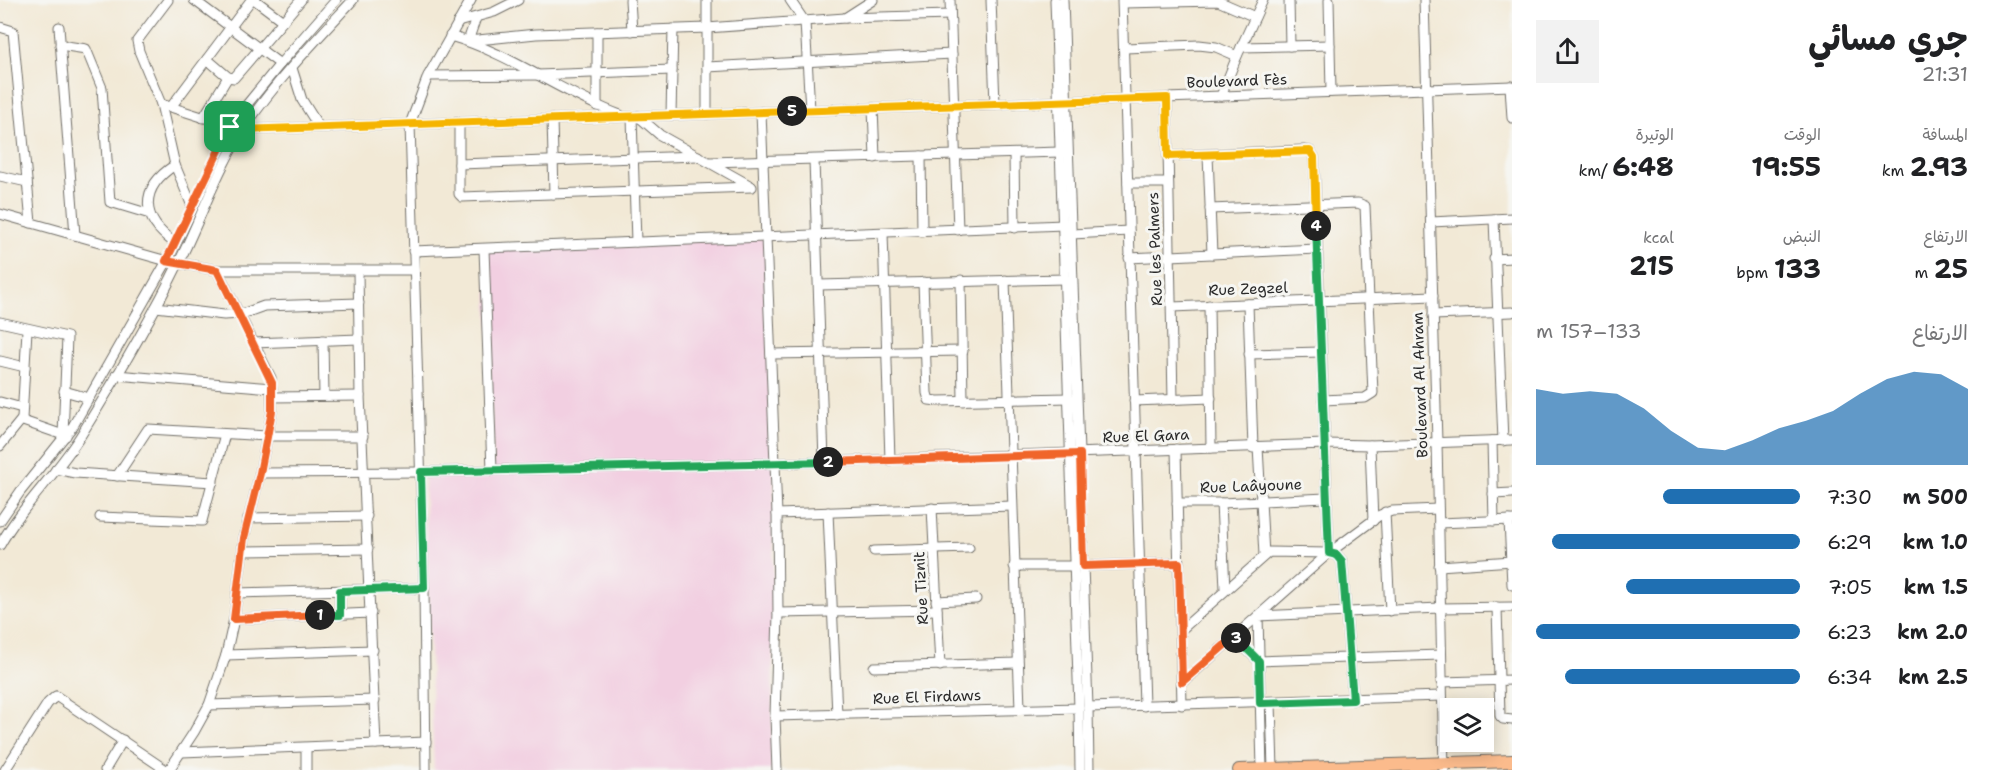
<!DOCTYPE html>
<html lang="ar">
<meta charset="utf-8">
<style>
:root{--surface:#fff;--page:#f2f2f2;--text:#202124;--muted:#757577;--accent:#1f6fb2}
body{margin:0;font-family:"Shantell Sans","Playpen Sans Arabic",sans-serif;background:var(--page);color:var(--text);direction:rtl;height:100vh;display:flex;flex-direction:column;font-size:22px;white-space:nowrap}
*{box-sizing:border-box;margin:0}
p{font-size:20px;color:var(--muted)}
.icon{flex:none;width:33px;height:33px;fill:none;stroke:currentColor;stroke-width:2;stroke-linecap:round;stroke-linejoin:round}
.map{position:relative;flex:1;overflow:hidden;direction:ltr}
.drawer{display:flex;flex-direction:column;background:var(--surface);width:480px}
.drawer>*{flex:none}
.fabs{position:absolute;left:1440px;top:698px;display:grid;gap:12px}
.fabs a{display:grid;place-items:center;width:54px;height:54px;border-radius:0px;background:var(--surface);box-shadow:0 3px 15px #0003;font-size:30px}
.pin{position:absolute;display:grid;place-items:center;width:51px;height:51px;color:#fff;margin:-26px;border-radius:12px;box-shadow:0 3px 9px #0006}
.km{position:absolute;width:30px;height:30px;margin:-15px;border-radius:50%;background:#222;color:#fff;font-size:16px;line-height:30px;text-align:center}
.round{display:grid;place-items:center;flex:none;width:63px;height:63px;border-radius:0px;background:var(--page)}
.overview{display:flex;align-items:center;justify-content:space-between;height:102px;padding:0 24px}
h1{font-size:33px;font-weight:700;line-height:45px}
.figures{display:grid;grid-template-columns:repeat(3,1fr);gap:9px;height:102px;padding:6px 24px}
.figures div{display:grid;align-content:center}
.figures b{font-size:26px;font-weight:700}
.figures small{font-size:16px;font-weight:400}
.figures p{font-size:16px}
.chart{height:168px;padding:12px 24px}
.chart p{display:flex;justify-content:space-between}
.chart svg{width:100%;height:108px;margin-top:6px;fill:var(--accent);opacity:.7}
ul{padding:0 24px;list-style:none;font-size:20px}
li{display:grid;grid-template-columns:96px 72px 1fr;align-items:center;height:45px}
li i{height:15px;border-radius:8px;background:var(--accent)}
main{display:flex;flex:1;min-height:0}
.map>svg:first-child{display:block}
</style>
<main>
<section class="drawer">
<div class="overview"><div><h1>جري مسائي</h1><p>21:31</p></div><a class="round"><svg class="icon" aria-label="share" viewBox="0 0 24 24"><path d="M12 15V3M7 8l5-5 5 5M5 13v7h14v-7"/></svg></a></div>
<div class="figures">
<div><p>المسافة</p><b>2.93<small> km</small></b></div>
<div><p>الوقت</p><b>19:55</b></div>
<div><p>الوتيرة</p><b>6:48<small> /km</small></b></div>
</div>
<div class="figures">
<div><p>الارتفاع</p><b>25<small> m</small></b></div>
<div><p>النبض</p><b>133<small> bpm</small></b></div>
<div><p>kcal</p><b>215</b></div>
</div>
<div class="chart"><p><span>الارتفاع</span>133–157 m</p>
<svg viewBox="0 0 160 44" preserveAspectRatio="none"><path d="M0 44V13L10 15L20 14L30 15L40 21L50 30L60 37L70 38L80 34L90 29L100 26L110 22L120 15L130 9L140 6L150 7L160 13V44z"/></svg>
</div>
<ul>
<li><b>500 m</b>7:30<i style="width:52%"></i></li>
<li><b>1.0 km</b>6:29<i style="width:94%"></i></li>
<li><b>1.5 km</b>7:05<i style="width:66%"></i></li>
<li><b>2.0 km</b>6:23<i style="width:100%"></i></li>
<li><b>2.5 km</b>6:34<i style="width:89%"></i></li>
</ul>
</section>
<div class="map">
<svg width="1512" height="770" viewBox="0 0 1512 770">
<rect width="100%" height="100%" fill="#f6f6f2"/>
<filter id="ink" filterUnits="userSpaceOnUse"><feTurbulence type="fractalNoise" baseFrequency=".0167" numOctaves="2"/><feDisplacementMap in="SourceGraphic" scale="12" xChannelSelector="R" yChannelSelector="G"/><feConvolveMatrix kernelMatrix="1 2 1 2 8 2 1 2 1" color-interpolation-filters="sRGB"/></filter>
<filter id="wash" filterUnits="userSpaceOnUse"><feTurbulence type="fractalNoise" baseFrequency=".008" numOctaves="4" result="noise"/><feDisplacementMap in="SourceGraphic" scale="24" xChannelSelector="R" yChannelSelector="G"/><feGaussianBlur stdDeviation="1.35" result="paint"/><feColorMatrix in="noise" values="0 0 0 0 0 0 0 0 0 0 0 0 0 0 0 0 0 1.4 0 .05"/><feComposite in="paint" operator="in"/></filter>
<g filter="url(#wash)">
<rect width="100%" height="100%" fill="#f2e9d6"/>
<path fill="#f2cfe1" d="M766,238L774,464L772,770H434L424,476L494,474L486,247Z"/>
</g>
<g filter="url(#ink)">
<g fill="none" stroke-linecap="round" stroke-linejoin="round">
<defs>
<g id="minor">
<path d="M168,0L137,41L139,51L161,104L243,130L1512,86"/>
<path d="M194,0L280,64"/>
<path d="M255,0L283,21"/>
<path d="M630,0L632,31"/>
<path d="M707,0V114"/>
<path d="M790,0L805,22L810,110"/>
<path d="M950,0L958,230"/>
<path d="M991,0L995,104"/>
<path d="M1055,0L1079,708L1080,770"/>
<path d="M1063,0L1088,707L1089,770"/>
<path d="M1122,0L1144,706"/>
<path d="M1289,0L1290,46"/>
<path d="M1329,0L1331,92"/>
<path d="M1424,0L1437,442L1444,770"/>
<path d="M1123,3L1218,1L1255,17"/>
<path d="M476,18L468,41L536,34L707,28L845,18L950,15"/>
<path d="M845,18L873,0"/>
<path d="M458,22L494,12L518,0"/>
<path d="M0,27L13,31L31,223"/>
<path d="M59,27L75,235"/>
<path d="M450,36C510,53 561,93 620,115"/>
<path d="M60,45L86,49L102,88L110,202L150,214"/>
<path d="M1241,47L1330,45"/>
<path d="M1125,48L1199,45L1216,47L1237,56"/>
<path d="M207,59L228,77L234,78L301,0"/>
<path d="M707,67L952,54"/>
<path d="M292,68L302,100L319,127"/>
<path d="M428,76L538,75L672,70"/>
<path d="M1510,86L1512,118"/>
<path d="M1221,96L1237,56L1263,0"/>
<path d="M1167,98L1173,400"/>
<path d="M161,104L175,165L192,206"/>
<path d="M597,106V32"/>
<path d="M171,107L251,0"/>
<path d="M873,108L875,158"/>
<path d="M761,112L777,514L778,613L775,716L777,770"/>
<path d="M671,115L673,29"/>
<path d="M638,116L660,135L751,186"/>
<path d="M632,117L636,242"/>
<path d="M203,118L228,77"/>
<path d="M552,119L554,194"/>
<path d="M459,123V194L462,197L752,187"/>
<path d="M1014,154L1015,228"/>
<path d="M1208,155L1212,254"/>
<path d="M921,156L922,232"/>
<path d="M1168,156L1304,150L1310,151L1314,157L1329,553L1337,555L1342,561L1353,700"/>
<path d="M814,160L824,462"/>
<path d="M710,162L1060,152"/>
<path d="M459,164L698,156"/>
<path d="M0,176L27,182"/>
<path d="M1128,183H1168"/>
<path d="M1210,209L1358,203L1365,206L1373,393L1365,398L1323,400"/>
<path d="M0,214L167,261L217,270H413"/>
<path d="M1494,219L1503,441"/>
<path d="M1431,222L1512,218"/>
<path d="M883,233L890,460"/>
<path d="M1072,234L1129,231"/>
<path d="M175,243C140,219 139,188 175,165"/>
<path d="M484,249L492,470"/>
<path d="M413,251L1063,225"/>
<path d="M1129,258L1317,249"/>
<path d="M1494,259L1512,258"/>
<path d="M358,271L360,396L376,744"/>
<path d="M961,280L963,401"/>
<path d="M1005,280L1020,709"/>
<path d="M923,282L927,393L929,400L938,401L1069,398"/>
<path d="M819,285L1065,279"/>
<path d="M1248,304L1253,448"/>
<path d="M1209,305L1211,448"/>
<path d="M156,307L224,315L242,314L264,306L359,303"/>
<path d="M1172,307L1433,296"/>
<path d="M1433,315L1512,312"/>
<path d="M0,322L67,337L63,435"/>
<path d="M27,330L22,419L23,421L66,436"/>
<path d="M323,340L324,396"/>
<path d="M253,343L359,339"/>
<path d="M771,354L963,351"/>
<path d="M1249,354L1321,352"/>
<path d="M0,361L25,367"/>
<path d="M116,375L272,388"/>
<path d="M64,391L89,398"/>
<path d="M272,397L360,396"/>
<path d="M1134,401L1211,398"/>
<path d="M0,402L22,408"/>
<path d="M1492,441L1494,521"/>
<path d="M1370,445L1373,521"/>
<path d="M0,446L22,419"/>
<path d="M1258,447L1264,555"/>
<path d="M1176,449L1182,705"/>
<path d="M56,469L75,473L213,482"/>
<path d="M260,473L421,472L824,462L1325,444L1370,445L1512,440"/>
<path d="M117,476L148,429L267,436H363"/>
<path d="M1493,494L1512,493"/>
<path d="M1177,503H1221L1326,498"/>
<path d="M1221,503L1225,589"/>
<path d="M932,508L940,666"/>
<path d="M828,512L837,715"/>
<path d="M1385,512L1390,611"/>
<path d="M777,514L1012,506"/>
<path d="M100,517L202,521L225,434"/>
<path d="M248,518L367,516"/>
<path d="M1509,520L1512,585"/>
<path d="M0,521L20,492L73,426L167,261L235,119L280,64L336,0"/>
<path d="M1439,523L1512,520"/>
<path d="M0,545C23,504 59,472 83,432C117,377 151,320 179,262C201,218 219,165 247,124C277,80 317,39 353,0"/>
<path d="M243,551L368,549"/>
<path d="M874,551L969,548"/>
<path d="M1014,566H1075"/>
<path d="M1083,566L1179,563"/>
<path d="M1439,566L1512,561"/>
<path d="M340,591V615"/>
<path d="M237,593L424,588"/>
<path d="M936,601L976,599"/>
<path d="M1497,607L1500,716L1503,719L1512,720"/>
<path d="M778,613L937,610"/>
<path d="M234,619L371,613"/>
<path d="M1181,630L1269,552L1329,553"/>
<path d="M1234,637L1259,661L1441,655"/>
<path d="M226,655L373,650"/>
<path d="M874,667L1018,663"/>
<path d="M1441,682L1512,680"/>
<path d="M1182,683L1329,553L1380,515L1392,511L1438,509"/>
<path d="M1271,703L1273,770"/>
<path d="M209,705L375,700"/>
<path d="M1088,707L1442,696"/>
<path d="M775,716L1079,708"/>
<path d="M306,748V770"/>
<path d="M182,752L426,742"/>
<path d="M1262,769L1258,616L1440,608L1512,607"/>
<path d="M5,770L48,703L56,696L166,770"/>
<path d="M105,770L123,740"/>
<path d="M169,770L194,732L209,705L226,655L234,619L244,538L260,473L272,411L271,378L217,270"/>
<path d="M426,770L424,588L410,124L428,76L471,0"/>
</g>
<path id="major" d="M1239,770L1512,761"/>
</defs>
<use href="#minor" stroke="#716e67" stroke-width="11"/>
<use href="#major" stroke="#716e67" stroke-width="14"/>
<use href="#minor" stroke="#fff" stroke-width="9"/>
<use href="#major" stroke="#fbbb8c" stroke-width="12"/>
</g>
</g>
<g fill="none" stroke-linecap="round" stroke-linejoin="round" filter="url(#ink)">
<defs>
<path id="split-1" d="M230,127L166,261L217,270L272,383V411L260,473L244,538L234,619L320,615"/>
<path id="split-2" d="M320,615H340V591L424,588L421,472L828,462"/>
<path id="split-3" d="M828,462L1080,454L1083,566L1179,563L1182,682L1234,637L1236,638"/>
<path id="split-4" d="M1236,638L1259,661L1260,703L1353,700L1342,561L1337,555L1329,553L1316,226"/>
<path id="split-5" d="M792,111L1167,98L1168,156L1310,151L1314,157L1316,226"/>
<path id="split-6" d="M230,127L243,130L792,111"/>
</defs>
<use href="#split-1" stroke="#fff" stroke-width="12"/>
<use href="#split-2" stroke="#fff" stroke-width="12"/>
<use href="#split-3" stroke="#fff" stroke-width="12"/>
<use href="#split-4" stroke="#fff" stroke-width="12"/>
<use href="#split-5" stroke="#fff" stroke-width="12"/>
<use href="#split-6" stroke="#fff" stroke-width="12"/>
<use href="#split-1" stroke="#f0652b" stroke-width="8"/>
<use href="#split-2" stroke="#22a559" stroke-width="8"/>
<use href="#split-3" stroke="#f0652b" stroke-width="8"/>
<use href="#split-4" stroke="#22a559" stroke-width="8"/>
<use href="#split-5" stroke="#f5b400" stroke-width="8"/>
<use href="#split-6" stroke="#f5b400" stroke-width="8"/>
</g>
<g text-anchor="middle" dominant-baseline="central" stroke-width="6" stroke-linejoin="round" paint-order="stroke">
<g font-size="15" fill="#2b2b2b" stroke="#f6f6f2">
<text transform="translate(1237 81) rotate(-2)">Boulevard Fès</text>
<text transform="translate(1155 249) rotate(-92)">Rue les Palmers</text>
<text transform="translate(1248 289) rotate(-2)">Rue Zegzel</text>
<text transform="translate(1420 385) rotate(-92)">Boulevard Al Ahram</text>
<text transform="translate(1146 436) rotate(-2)">Rue El Gara</text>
<text transform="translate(1251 486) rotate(-2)">Rue Laâyoune</text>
<text transform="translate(921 588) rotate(-93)">Rue Tiznit</text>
<text transform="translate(927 697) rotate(-2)">Rue El Firdaws</text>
</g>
</g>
</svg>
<div class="fabs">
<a><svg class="icon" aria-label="layers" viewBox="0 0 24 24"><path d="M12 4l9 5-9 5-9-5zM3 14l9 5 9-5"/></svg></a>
</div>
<div class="pin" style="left:230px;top:127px;background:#1e9e55"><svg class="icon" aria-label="arrive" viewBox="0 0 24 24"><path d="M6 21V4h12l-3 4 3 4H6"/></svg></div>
<b class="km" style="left:320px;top:615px">1</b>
<b class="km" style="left:828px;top:462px">2</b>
<b class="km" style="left:1236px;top:638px">3</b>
<b class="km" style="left:1316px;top:226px">4</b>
<b class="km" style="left:792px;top:111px">5</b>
</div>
</main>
